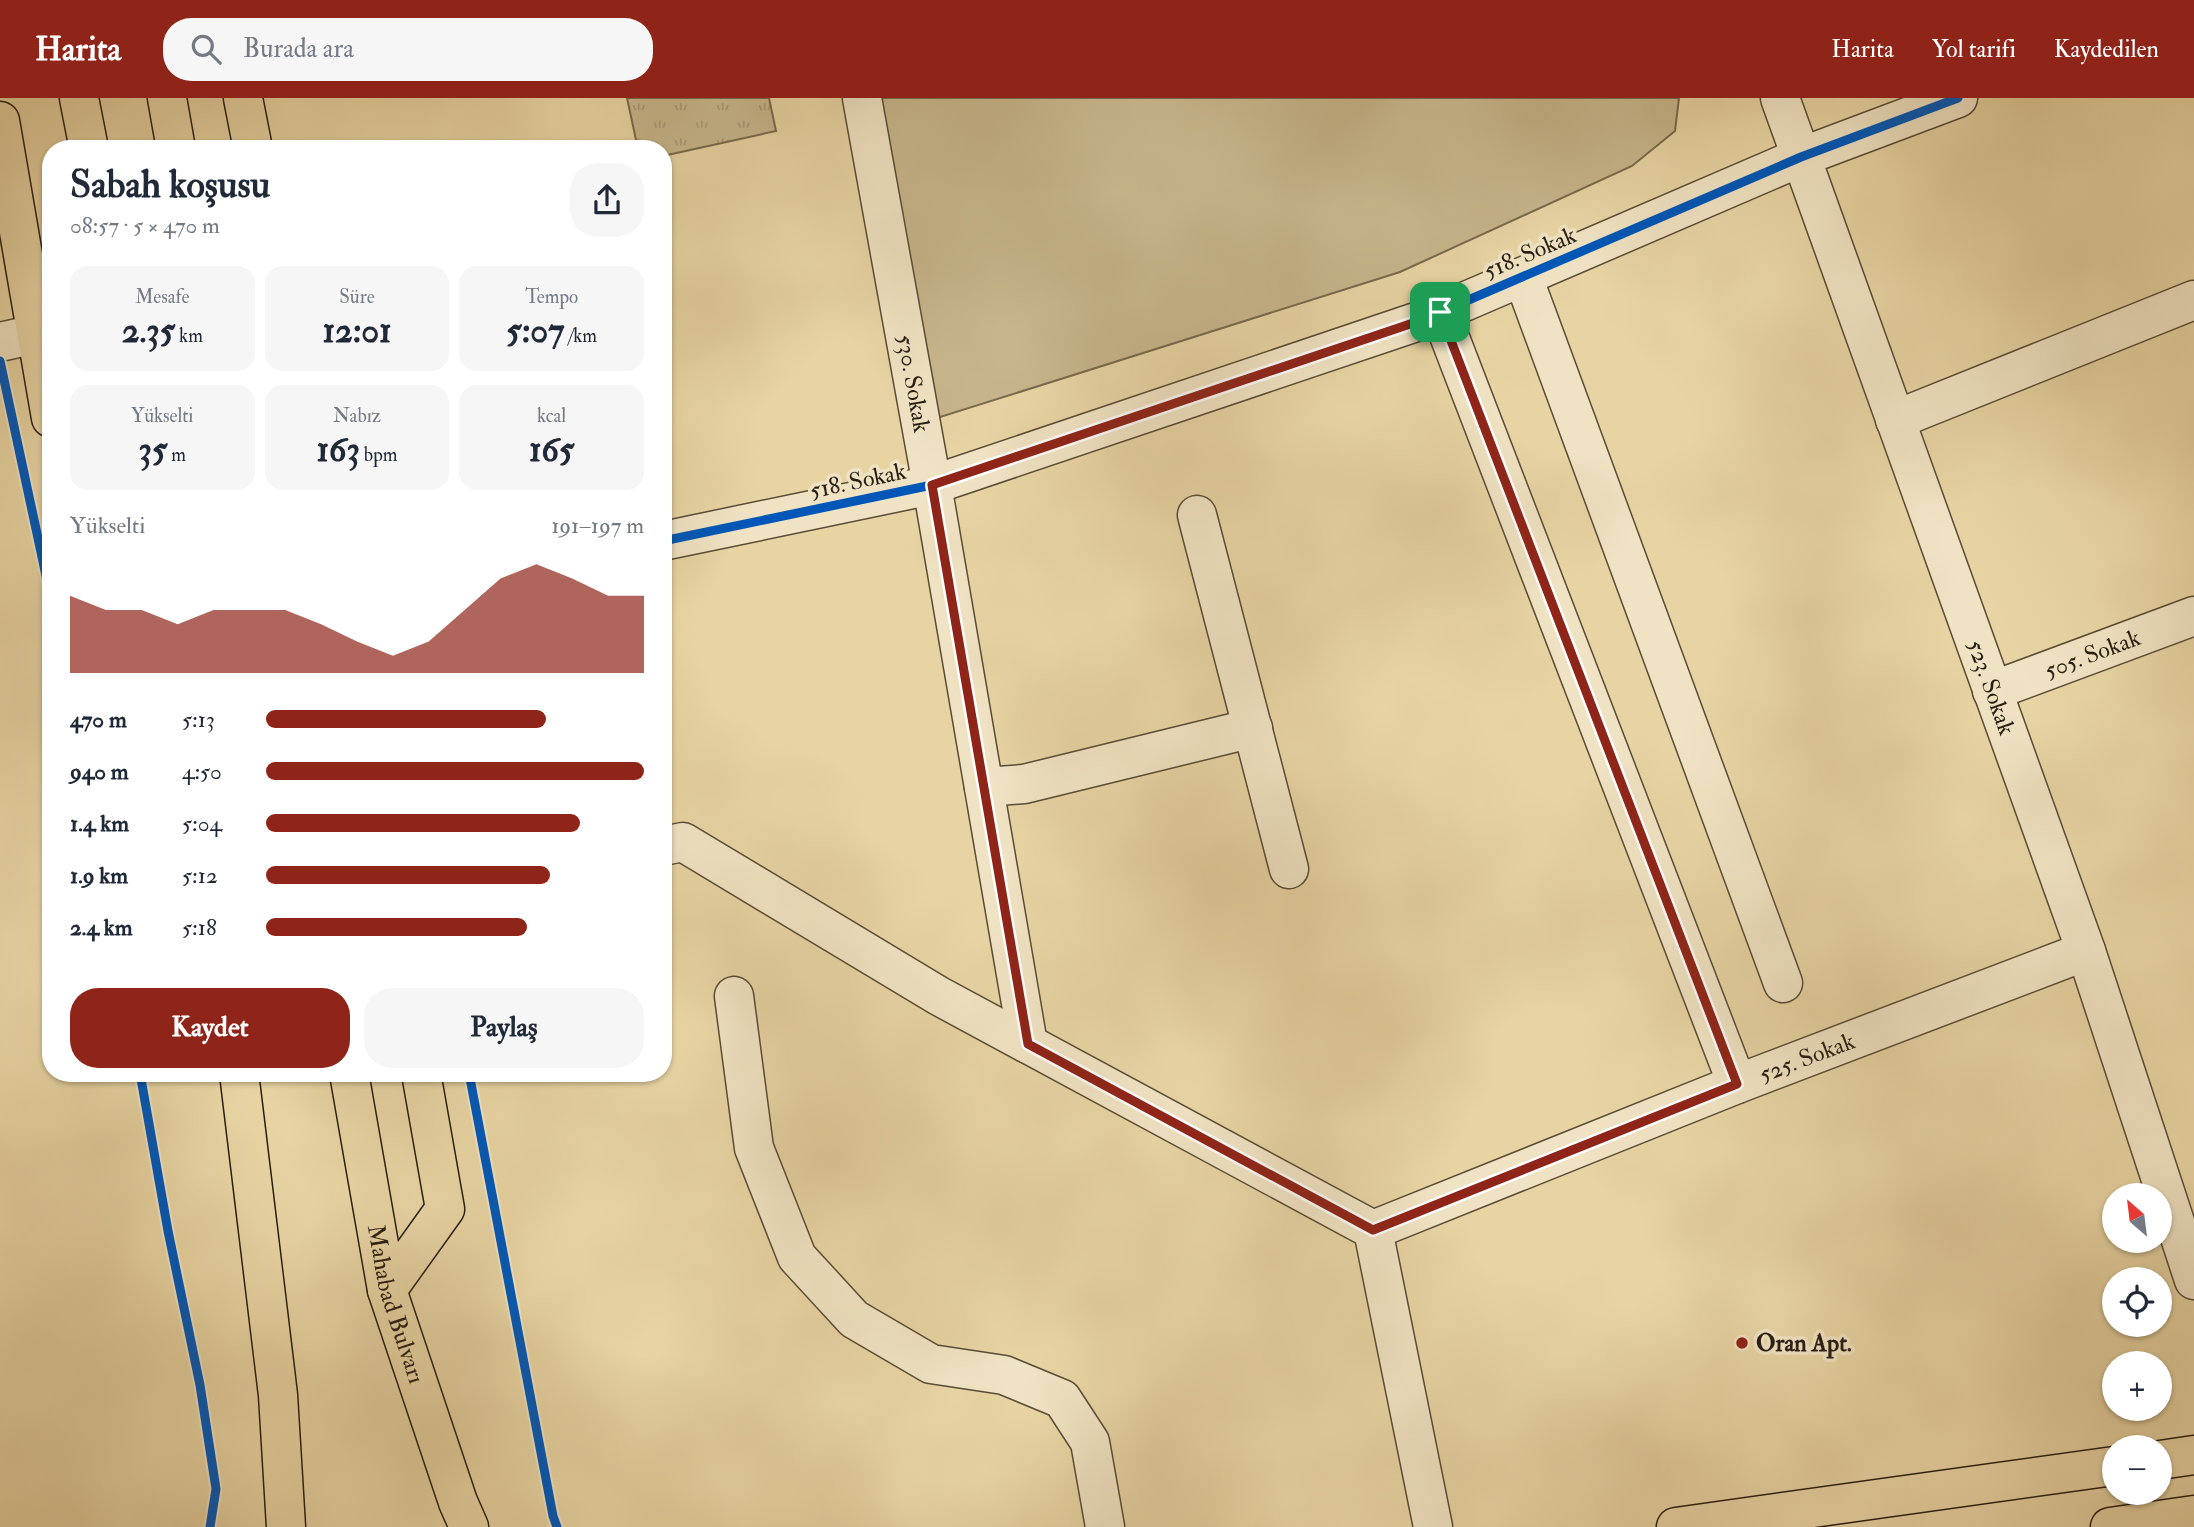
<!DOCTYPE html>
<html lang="tr">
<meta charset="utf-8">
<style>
:root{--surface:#fff;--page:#f6f6f7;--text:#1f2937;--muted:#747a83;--accent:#8f2418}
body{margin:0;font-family:"IM FELL Double Pica",serif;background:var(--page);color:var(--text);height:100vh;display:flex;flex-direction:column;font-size:26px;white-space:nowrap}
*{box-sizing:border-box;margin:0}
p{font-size:23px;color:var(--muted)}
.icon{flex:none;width:38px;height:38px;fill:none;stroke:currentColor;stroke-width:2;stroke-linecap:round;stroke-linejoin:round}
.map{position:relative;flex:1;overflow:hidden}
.drawer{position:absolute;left:42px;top:42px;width:630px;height:942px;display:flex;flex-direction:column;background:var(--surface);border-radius:28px;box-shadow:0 2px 5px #0004}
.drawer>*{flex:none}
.needle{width:46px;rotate:332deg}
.buttons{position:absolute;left:2102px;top:1085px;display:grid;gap:14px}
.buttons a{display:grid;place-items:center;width:70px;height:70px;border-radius:50%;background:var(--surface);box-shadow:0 2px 5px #0004;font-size:35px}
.pin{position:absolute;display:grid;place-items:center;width:60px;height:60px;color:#fff;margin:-30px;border-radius:14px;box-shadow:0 4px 10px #0006}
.round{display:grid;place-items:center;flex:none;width:74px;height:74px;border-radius:28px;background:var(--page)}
.overview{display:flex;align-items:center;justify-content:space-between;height:119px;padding:0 28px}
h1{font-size:38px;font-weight:700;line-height:52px}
.figures{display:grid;grid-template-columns:repeat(3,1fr);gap:10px;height:119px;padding:7px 28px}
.figures div{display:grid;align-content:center;border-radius:18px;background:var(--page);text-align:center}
.figures b{font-size:35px;font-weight:700}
.figures small{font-size:19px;font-weight:400}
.figures p{font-size:19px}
.chart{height:196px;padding:14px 28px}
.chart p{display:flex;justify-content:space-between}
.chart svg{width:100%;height:126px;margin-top:7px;fill:var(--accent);opacity:.7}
.button{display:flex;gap:14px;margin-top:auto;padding:14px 28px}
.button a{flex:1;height:80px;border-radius:28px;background:var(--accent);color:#fff;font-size:28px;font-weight:700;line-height:80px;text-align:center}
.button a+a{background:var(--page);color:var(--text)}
ul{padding:0 28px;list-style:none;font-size:23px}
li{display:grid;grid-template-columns:112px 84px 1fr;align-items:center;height:52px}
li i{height:18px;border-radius:9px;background:var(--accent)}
header{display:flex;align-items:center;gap:42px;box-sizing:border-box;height:98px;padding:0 35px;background:var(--accent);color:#fff}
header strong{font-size:33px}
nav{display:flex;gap:38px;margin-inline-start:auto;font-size:24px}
.search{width:490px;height:63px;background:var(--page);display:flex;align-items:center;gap:18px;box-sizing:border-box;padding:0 24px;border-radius:28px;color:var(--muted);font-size:26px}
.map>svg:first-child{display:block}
</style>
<header>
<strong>Harita</strong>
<div class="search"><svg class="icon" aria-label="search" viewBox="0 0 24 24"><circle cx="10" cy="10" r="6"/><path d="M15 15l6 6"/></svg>Burada ara</div>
<nav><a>Harita</a><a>Yol tarifi</a><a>Kaydedilen</a></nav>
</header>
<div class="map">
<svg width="2194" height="1429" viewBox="0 0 2194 1429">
<defs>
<pattern id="grass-tufts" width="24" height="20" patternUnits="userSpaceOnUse" patternTransform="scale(1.75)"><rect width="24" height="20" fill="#c7b58b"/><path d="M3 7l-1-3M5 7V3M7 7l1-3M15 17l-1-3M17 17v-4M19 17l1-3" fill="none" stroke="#ab9b77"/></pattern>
</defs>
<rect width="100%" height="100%" fill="#e8d4a3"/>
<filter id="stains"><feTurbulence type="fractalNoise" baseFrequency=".00286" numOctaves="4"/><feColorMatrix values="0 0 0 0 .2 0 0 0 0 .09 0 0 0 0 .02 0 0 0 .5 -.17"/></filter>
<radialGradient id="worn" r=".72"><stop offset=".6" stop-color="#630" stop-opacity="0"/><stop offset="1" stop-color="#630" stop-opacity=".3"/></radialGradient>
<path fill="url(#grass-tufts)" stroke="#786a4f" stroke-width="2" d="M627,0H769L776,33L663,58V51H638Z"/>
<path fill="#c7b58b" stroke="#786a4f" stroke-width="2" d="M880,0H1679L1675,33L1632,68L1400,174L937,320Z"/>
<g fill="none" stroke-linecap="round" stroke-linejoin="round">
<defs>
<g id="minor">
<path id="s1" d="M862,0L932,387L1028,946"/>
<path id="s2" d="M1780,0L2086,853L2194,1182"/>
<path d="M1523,179L1783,885"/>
<path d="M1440,214L1737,986"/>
<path d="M0,244L36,236"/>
<path d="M1895,322L2194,202"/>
<path d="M1197,417L1289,771"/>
<path d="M663,443L932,387L1422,222L1801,59L1958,0"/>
<path id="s3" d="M1992,593L2194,518"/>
<path d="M984,689L1024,686L1253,630"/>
<path d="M663,748L683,744L939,898L1373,1132L1433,1429"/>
<path d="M734,898L754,1050L797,1159L854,1221L931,1266L1004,1277L1062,1301L1090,1344L1105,1429"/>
<path id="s4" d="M1373,1132L1737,986L2086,853"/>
</g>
<g id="major">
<path d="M79,0L89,51"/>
<path d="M167,0L176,51"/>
<path d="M243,0L253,51"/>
<path d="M0,23L51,320"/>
<path d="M239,975L278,1297L286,1429"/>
<path id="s5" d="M349,975L387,1192L458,1404L469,1429"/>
<path d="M387,1192L445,1111L421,975"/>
<path d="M2160,1362L2194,1357"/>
<path d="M1676,1429L2114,1368"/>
<path d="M2110,1429L2194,1417"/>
</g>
</defs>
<use href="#minor" stroke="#584c37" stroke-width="41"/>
<use href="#major" stroke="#281e13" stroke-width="41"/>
<use href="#minor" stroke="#f0e3c3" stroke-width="38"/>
<use href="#major" stroke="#e8d4a3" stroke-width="38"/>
<defs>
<g id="cycleway">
<path d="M0,263L51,501"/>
<path d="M663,443L932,387L1422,222L1801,59L1958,0"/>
<path d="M140,975L168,1133L200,1287L216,1391L210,1429"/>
<path d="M469,975L553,1418L557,1429"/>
</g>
</defs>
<use href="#cycleway" stroke="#f0e3c3" stroke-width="13"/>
<use href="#cycleway" stroke="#0057b8" stroke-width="9"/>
</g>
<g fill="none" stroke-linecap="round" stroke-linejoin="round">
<defs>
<path id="route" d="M1440,214L1737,986L1373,1132L1028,946L932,387L1422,222Z"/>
</defs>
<use href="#route" stroke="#fff" stroke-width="14"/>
<use href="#route" stroke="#8f2418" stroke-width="9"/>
</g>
<circle fill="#8f2418" stroke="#f0e3c3" stroke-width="2.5" cx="1742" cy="1245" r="7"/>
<g text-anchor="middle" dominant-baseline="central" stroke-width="7" stroke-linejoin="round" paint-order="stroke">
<g font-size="24" fill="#281e13" stroke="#f0e3c3">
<text transform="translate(1530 155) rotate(-23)">518. Sokak</text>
<text stroke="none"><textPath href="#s1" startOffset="290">530. Sokak</textPath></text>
<text transform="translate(858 383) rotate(-12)">518. Sokak</text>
<text stroke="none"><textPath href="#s3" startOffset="107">505. Sokak</textPath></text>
<text stroke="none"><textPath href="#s2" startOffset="626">523. Sokak</textPath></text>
<text stroke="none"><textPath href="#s4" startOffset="467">525. Sokak</textPath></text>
<text stroke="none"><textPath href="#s5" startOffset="236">Mahabad Bulvarı</textPath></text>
</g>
<g font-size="24" font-weight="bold" fill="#281e13" stroke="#f0e3c3" text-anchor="start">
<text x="1756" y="1245">Oran Apt.</text>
</g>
</g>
<rect width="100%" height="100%" filter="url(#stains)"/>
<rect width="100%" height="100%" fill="url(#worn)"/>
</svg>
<div class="buttons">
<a><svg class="needle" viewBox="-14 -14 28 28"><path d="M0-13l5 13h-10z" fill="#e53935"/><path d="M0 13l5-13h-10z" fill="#747a83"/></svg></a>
<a><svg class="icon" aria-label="locate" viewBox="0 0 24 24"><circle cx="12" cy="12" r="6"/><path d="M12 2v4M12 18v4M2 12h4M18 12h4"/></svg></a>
<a>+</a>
<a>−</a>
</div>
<div class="pin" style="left:1440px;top:214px;background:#1e9e55"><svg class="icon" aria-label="arrive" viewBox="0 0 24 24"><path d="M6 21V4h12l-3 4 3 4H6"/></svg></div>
<section class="drawer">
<div class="overview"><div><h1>Sabah koşusu</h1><p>08:57 · 5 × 470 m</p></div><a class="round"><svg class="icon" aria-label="share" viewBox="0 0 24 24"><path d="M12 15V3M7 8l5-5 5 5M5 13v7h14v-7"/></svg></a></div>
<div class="figures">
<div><p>Mesafe</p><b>2.35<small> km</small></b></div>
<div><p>Süre</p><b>12:01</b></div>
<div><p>Tempo</p><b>5:07<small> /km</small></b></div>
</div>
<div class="figures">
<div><p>Yükselti</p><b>35<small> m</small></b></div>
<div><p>Nabız</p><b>163<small> bpm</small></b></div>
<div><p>kcal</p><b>165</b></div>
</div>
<div class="chart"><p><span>Yükselti</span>191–197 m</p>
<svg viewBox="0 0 160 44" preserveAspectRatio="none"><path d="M0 44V17L10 22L20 22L30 27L40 22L50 22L60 22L70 27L80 33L90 38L100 33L110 22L120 11L130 6L140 11L150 17L160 17V44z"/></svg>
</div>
<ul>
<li><b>470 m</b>5:13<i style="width:74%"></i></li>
<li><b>940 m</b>4:50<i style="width:100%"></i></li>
<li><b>1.4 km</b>5:04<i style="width:83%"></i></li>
<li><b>1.9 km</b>5:12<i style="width:75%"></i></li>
<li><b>2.4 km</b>5:18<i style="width:69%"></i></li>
</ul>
<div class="button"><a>Kaydet</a><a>Paylaş</a></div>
</section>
</div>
